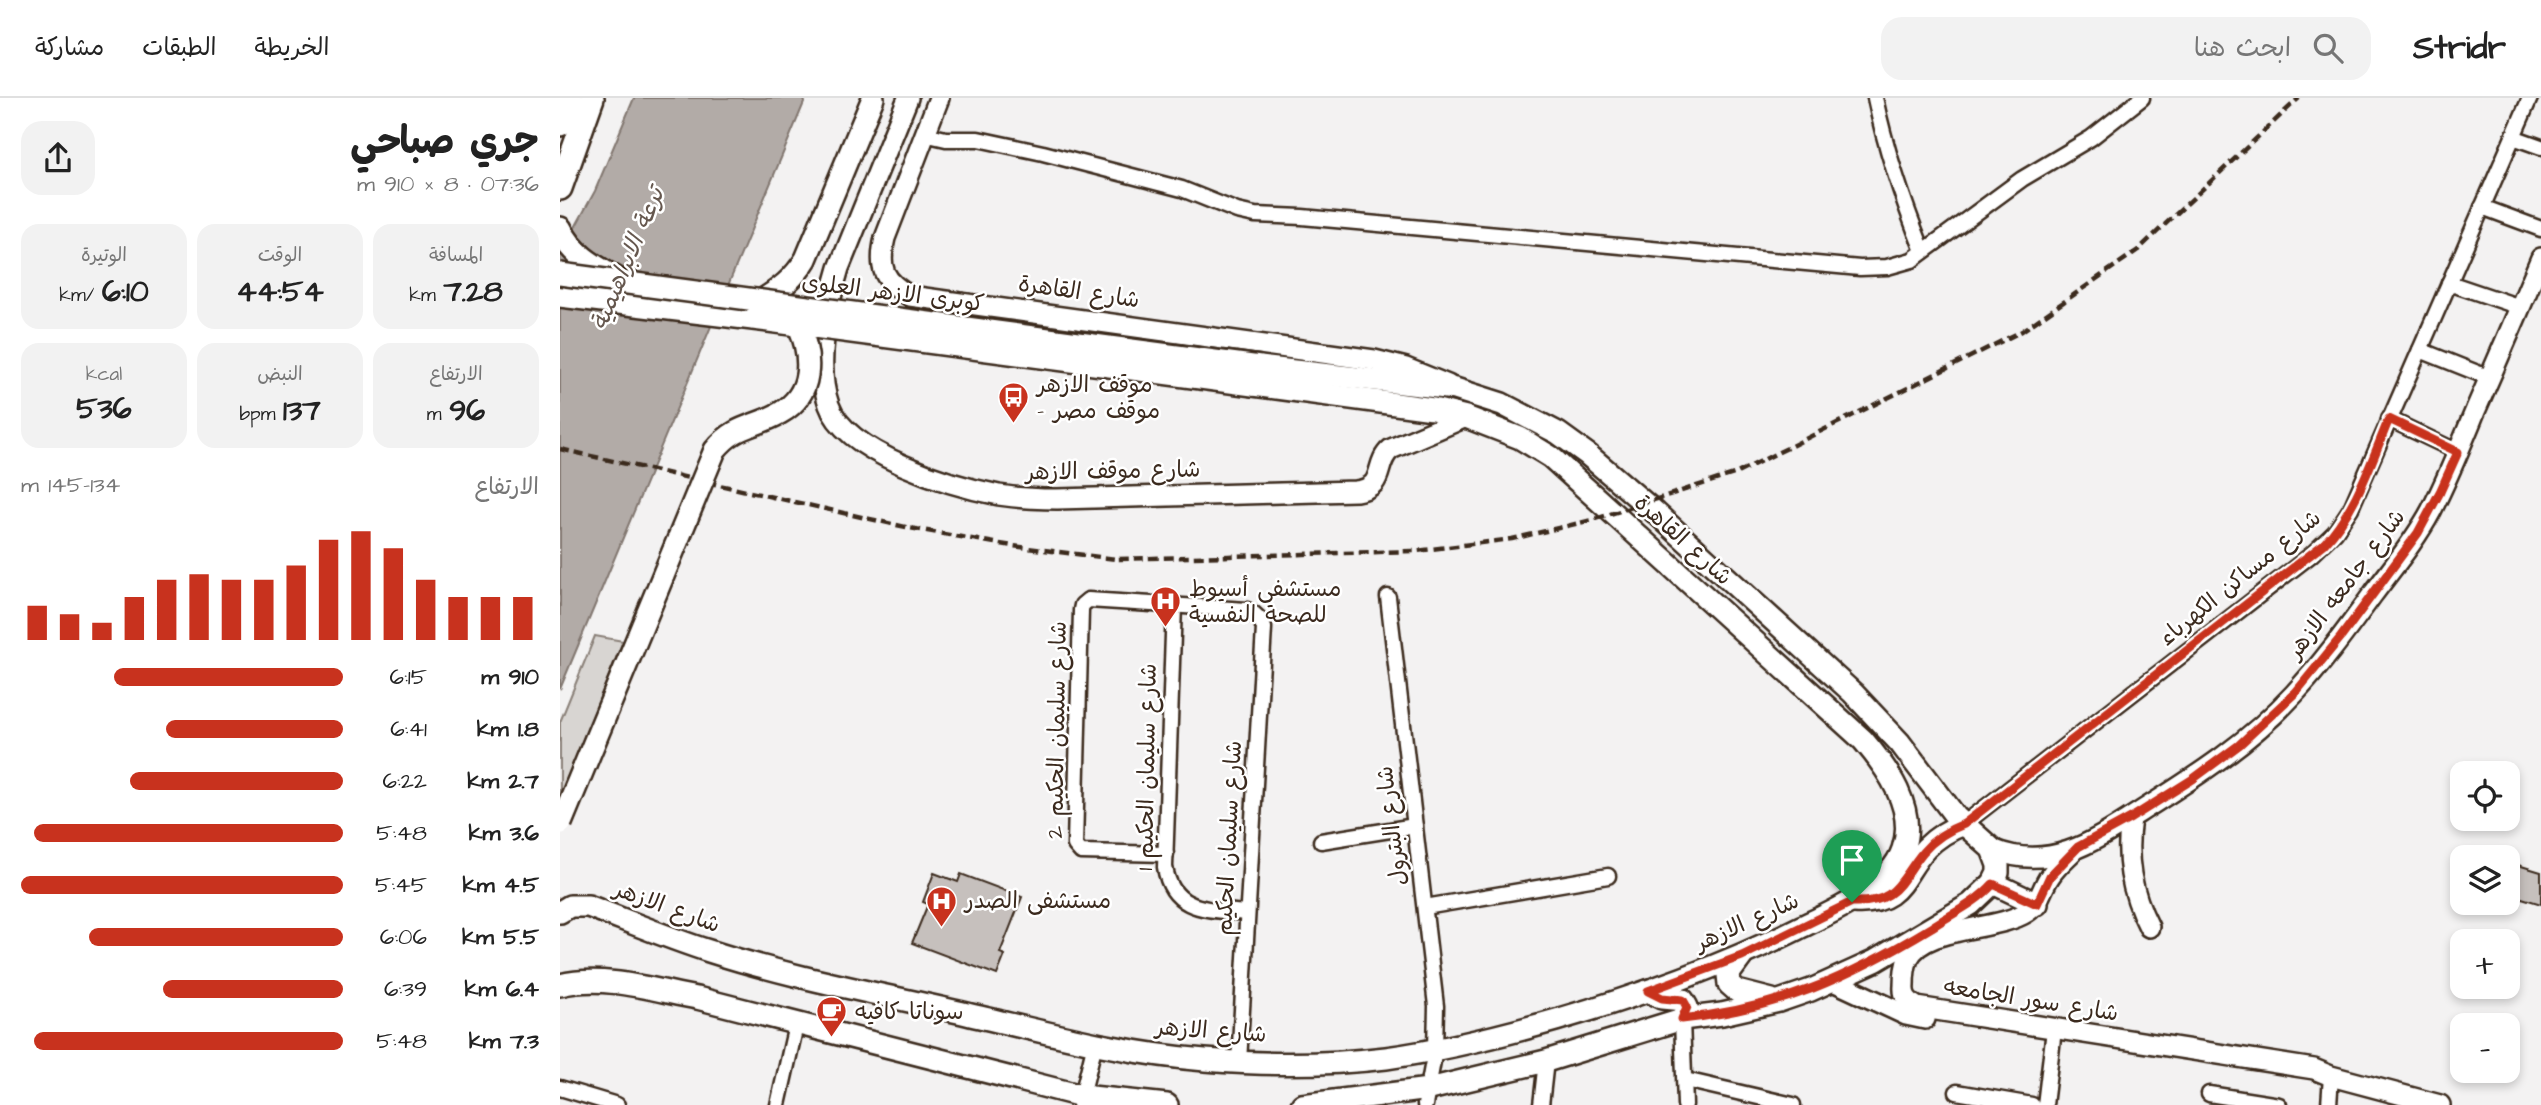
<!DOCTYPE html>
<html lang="ar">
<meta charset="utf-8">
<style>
:root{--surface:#fff;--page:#f2f2f2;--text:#222;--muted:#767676;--line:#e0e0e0;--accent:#c8321e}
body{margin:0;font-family:"Architects Daughter","Playpen Sans Arabic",sans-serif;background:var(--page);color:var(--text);direction:rtl;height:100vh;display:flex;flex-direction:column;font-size:26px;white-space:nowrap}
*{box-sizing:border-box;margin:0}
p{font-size:23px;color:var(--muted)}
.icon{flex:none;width:38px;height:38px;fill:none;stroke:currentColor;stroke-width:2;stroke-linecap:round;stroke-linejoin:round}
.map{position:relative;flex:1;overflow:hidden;direction:ltr}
.details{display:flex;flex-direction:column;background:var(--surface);width:560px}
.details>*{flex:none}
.fabs{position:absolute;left:1890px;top:663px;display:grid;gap:14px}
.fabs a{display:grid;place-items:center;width:70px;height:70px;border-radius:14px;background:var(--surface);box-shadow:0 4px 10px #0003;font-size:35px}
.pin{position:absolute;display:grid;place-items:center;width:60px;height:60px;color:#fff;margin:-72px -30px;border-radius:50% 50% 50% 0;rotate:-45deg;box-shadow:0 0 7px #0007}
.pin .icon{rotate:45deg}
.round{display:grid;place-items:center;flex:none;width:74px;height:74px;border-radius:21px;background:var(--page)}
.headline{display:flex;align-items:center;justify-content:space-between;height:119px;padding:0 21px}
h1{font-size:38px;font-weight:700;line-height:52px}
.metrics{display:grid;grid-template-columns:repeat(3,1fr);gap:10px;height:119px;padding:7px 21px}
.metrics div{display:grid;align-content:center;border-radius:18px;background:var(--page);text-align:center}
.metrics b{font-size:30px;font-weight:700}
.metrics small{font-size:19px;font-weight:400}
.metrics p{font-size:19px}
.chart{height:196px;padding:14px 21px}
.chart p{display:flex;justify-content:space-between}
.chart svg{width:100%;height:126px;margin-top:7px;stroke:var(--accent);stroke-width:6}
ul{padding:0 21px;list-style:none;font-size:23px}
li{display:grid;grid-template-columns:112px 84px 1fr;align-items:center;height:52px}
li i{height:18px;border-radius:9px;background:var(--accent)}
header{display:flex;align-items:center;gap:42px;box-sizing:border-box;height:98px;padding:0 35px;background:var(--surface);border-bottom:2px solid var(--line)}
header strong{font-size:33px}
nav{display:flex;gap:38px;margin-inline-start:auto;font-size:24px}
.search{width:490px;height:63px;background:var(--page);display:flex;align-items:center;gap:18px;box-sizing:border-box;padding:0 24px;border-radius:21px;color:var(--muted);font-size:26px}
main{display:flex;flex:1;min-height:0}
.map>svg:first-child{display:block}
</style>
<header>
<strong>Stridr</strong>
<div class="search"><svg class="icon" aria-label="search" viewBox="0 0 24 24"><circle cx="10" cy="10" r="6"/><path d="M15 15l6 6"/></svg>ابحث هنا</div>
<nav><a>الخريطة</a><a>الطبقات</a><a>مشاركة</a></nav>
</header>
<main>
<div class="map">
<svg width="1981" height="1007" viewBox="0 0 1981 1007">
<rect width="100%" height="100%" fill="#f3f2f2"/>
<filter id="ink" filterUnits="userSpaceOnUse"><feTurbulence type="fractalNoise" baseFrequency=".0143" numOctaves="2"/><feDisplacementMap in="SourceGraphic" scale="14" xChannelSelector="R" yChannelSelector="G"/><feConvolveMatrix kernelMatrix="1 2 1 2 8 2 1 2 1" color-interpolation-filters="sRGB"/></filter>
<g filter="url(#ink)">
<path fill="#d8d5d2" stroke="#8a8078" stroke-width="2" d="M35,538L63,543L0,698V624Z"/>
<path fill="#b2aba7" stroke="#827770" stroke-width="2" d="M74,0H246L0,591V157L35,93Z"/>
<g fill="#c6c0bd" stroke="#3b2a1e" stroke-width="2">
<path d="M1958,767L1981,774V806L1949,796Z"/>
<path d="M374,775L398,784L401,776L462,799L440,855L445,857L437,877L352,845L368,806L363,804Z"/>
</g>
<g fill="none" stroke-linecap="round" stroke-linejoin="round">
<defs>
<g id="minor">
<path d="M1315,0C1326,53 1343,103 1363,153"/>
<path d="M364,36L386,41H418L483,55L622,91L677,113L695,117L742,119L1300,170L1327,169L1352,162L1462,81L1531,40L1582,0"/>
<path d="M1953,39L1981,49"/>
<path d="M1922,109L1981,131"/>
<path d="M1889,185L1960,209"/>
<path d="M1860,252L1930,280"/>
<path d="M1829,321L1898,354"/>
<path d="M828,499L876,908L875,952L865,1007"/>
<path d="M614,507L605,769C612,815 650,811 687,815"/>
<path d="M1404,726L1751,457L1775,434L1791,410L1970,0"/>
<path d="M761,743L855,728"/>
<path d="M606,756L521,754L515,747L521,512L522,507L528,502L687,512C696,516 701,521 704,530L679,964"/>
<path d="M865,809L1048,778"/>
<path d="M1122,921L1125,1007"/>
<path d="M1125,982L1233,1007"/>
<path d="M0,990L57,1007"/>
<path d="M1397,994L1472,1007"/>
<path d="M1649,996L1719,1007"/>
<path d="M520,1006L535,945"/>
<path d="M218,1007L236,927"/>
<path d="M981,1007L986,963"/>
<path d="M1485,1007L1493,940"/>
<path d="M1769,1007L1771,978"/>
</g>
<g id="tertiary">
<path d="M348,0L279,170C267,209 255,268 269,307C286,356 392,388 439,397C458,400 478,401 497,401L796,393C827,389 813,366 831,351L906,319"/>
<path d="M379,0L325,140C318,170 323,183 350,198L814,262L846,270L888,287"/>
<path d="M1571,720C1565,760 1571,794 1589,829"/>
<path d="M1432,751C1490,775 1535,743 1583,712C1637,678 1691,643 1734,596C1763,565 1788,530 1813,496C1833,469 1855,443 1871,413C1888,380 1902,345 1916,311C1938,261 1960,210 1981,160"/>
<path d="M1512,754C1504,762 1496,769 1490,778C1481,791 1480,805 1467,814C1436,834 1364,827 1348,861C1345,868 1344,879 1344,888C1343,898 1348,904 1357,909L1754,971L1771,978L1880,1007"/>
<path d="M1273,883L1346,917L1365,921"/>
</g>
<g id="secondary">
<path d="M0,198L193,221"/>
<path d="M199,204C219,192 234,181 246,161L313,0"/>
<path d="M700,269L895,291L942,306L998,335L1027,356L1096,415L1293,595L1340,645L1396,719L1432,751L1438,767V775L1433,785L1411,806L1315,863L1251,892L1219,903L1162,916L1122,921L986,963L869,991L742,1007"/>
<path d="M1433,785L1477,806"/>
<path d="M1294,804C1342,807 1341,777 1366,750C1377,739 1390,731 1404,726"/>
<path d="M0,814L10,808H28C68,823 108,840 149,853C233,880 321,896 407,916C485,934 564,956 645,962C704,967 767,967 826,960C884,952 940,938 996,922C1079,898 1160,869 1237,831C1272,814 1330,790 1343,751C1357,711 1327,670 1303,642L991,359L960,340L906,319L873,311L693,287"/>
<path d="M1182,858L1168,877L1169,886L1177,893L1212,902"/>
<path d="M0,887C44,876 93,892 137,900L522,998L607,1007"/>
<path d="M1088,893L1102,900L1123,902L1127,909L1122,921"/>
</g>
<g id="primary">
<path d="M0,26L10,0"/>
<path d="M0,90L32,0"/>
<path d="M0,131C13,159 37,170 63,185"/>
</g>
</defs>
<use href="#minor" stroke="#3b2a1e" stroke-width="19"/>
<use href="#tertiary" stroke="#3b2a1e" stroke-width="24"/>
<use href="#secondary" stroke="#3b2a1e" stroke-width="26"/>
<use href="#primary" stroke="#3b2a1e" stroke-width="28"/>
<use href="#minor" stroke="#fff" stroke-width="14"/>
<use href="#tertiary" stroke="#fff" stroke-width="19"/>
<use href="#secondary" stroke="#fff" stroke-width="21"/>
<use href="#primary" stroke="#fff" stroke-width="23"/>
<path stroke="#3b2a1e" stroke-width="4.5" stroke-dasharray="10 5" stroke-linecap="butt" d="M0,351L350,430L452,448L556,461L856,453L952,441L1032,422L1177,375L1462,233L1578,152L1739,0"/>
<defs>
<g id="secondary-bridge">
<path d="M0,176L700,269"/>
<path d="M193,221L693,287"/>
<path d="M1,725L155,352C176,326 194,330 220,315C254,296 252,259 239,228"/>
</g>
</defs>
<use href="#secondary-bridge" stroke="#3b2a1e" stroke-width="26" stroke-linecap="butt"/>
<use href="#secondary-bridge" stroke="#fff" stroke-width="21"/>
</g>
</g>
<g fill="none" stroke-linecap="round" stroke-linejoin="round" filter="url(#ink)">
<defs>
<path id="route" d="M1829,321L1898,354L1880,394L1858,435L1781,539L1736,594L1679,647L1633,681L1571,720L1518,749L1490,778L1477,806L1433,786C1416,805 1393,815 1372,829C1288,880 1222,910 1122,921L1127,909L1123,902L1102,900L1088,893L1182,858L1292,804C1338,806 1339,783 1363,754C1374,741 1388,732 1404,726L1764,446C1796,412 1811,364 1829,321Z"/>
</defs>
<use href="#route" stroke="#fff" stroke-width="14"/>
<use href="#route" stroke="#c8321e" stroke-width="9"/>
</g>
<defs>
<symbol id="bus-pin" viewBox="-11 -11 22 30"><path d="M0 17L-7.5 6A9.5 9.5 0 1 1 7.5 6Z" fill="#c8321e" stroke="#fff"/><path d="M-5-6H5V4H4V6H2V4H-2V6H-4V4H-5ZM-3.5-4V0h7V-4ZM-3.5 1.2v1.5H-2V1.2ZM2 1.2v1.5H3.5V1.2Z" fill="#fff"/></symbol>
<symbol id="hospital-pin" viewBox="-11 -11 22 30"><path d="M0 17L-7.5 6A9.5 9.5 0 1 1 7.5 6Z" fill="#c8321e" stroke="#fff"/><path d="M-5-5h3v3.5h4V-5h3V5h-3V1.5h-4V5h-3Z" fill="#fff"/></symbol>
<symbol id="cafe-pin" viewBox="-11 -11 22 30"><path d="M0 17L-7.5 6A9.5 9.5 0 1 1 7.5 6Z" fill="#c8321e" stroke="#fff"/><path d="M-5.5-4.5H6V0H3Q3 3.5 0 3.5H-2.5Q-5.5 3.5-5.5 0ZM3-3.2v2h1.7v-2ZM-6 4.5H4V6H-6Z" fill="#fff"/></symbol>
</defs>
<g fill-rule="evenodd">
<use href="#bus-pin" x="436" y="282" width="35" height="47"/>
<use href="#hospital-pin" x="588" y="486" width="35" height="47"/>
<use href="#hospital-pin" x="364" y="786" width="35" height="47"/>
<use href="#cafe-pin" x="254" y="896" width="35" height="47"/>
</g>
<g text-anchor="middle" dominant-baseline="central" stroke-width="5" stroke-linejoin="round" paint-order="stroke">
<g font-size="23" fill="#3b2a1e" stroke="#fff">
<text transform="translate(519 194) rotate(8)">شارع القاهرة</text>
<text transform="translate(333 195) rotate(7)">كوبرى الازهر العلوى</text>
<text transform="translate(553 373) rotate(-1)">شارع موقف الازهر</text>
<text transform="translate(1123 442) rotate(42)">شارع القاهرة</text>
<text transform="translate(1680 480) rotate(-39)">شارع مساكن الكهرباء</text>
<text transform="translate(1786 486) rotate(-53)">شارع جامعه الازهر</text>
<text transform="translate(497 632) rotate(-89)">شارع سليمان الحكيم 2</text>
<text transform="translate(587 669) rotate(-89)">شارع سليمان الحكيم 1</text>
<text transform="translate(832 728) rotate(-97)">شارع البترول</text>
<text transform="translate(669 740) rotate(-87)">شارع سليمان الحكيم</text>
<text transform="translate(107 809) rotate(20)">شارع الازهر</text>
<text transform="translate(1187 824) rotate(-24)">شارع الازهر</text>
<text transform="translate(1471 902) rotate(9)">شارع سور الجامعه</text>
<text transform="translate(651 933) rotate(4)">شارع الازهر</text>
</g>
<g font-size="23" fill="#3b2a1e" stroke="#fff" text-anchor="start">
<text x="477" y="287">موقف الازهر<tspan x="477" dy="26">- موقف مصر</tspan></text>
<text x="629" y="491">مستشفى أسيوط<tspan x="629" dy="26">للصحة النفسية</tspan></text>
<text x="405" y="803">مستشفى الصدر</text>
<text x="295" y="914">سوناتا كافيه</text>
</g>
<g font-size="24" font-style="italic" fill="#65574e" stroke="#fff">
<text transform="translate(68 161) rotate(-67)">ترعة الابراهيمية</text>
</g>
</g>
</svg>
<div class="fabs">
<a><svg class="icon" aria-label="locate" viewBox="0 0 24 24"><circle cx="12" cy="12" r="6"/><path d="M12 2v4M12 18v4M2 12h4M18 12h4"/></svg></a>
<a><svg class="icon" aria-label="layers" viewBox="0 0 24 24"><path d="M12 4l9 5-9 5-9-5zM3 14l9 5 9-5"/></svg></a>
<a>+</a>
<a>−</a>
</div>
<div class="pin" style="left:1292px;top:804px;background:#1e9e55"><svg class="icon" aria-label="arrive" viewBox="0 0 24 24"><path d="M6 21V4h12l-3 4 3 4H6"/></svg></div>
</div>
<section class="details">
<div class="headline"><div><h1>جري صباحي</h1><p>07:36 · 8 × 910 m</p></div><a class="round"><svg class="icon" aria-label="share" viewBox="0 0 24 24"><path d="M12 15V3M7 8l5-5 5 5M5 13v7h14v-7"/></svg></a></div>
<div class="metrics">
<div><p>المسافة</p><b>7.28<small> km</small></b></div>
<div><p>الوقت</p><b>44:54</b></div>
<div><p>الوتيرة</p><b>6:10<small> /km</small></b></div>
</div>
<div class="metrics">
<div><p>الارتفاع</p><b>96<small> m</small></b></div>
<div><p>النبض</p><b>137<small> bpm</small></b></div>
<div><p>kcal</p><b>536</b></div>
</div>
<div class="chart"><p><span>الارتفاع</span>134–145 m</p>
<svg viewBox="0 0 160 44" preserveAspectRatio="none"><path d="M5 44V32M15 44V35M25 44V38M35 44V29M45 44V23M55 44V21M65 44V23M75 44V23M85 44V18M95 44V9M105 44V6M115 44V12M125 44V23M135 44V29M145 44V29M155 44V29"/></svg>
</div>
<ul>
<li><b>910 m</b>6:15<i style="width:71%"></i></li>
<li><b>1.8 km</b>6:41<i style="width:55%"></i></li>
<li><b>2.7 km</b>6:22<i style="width:66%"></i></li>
<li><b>3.6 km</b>5:48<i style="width:96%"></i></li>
<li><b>4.5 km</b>5:45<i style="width:100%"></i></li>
<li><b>5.5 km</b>6:06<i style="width:79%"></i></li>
<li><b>6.4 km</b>6:39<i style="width:56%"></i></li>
<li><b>7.3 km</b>5:48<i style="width:96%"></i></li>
</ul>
</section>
</main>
